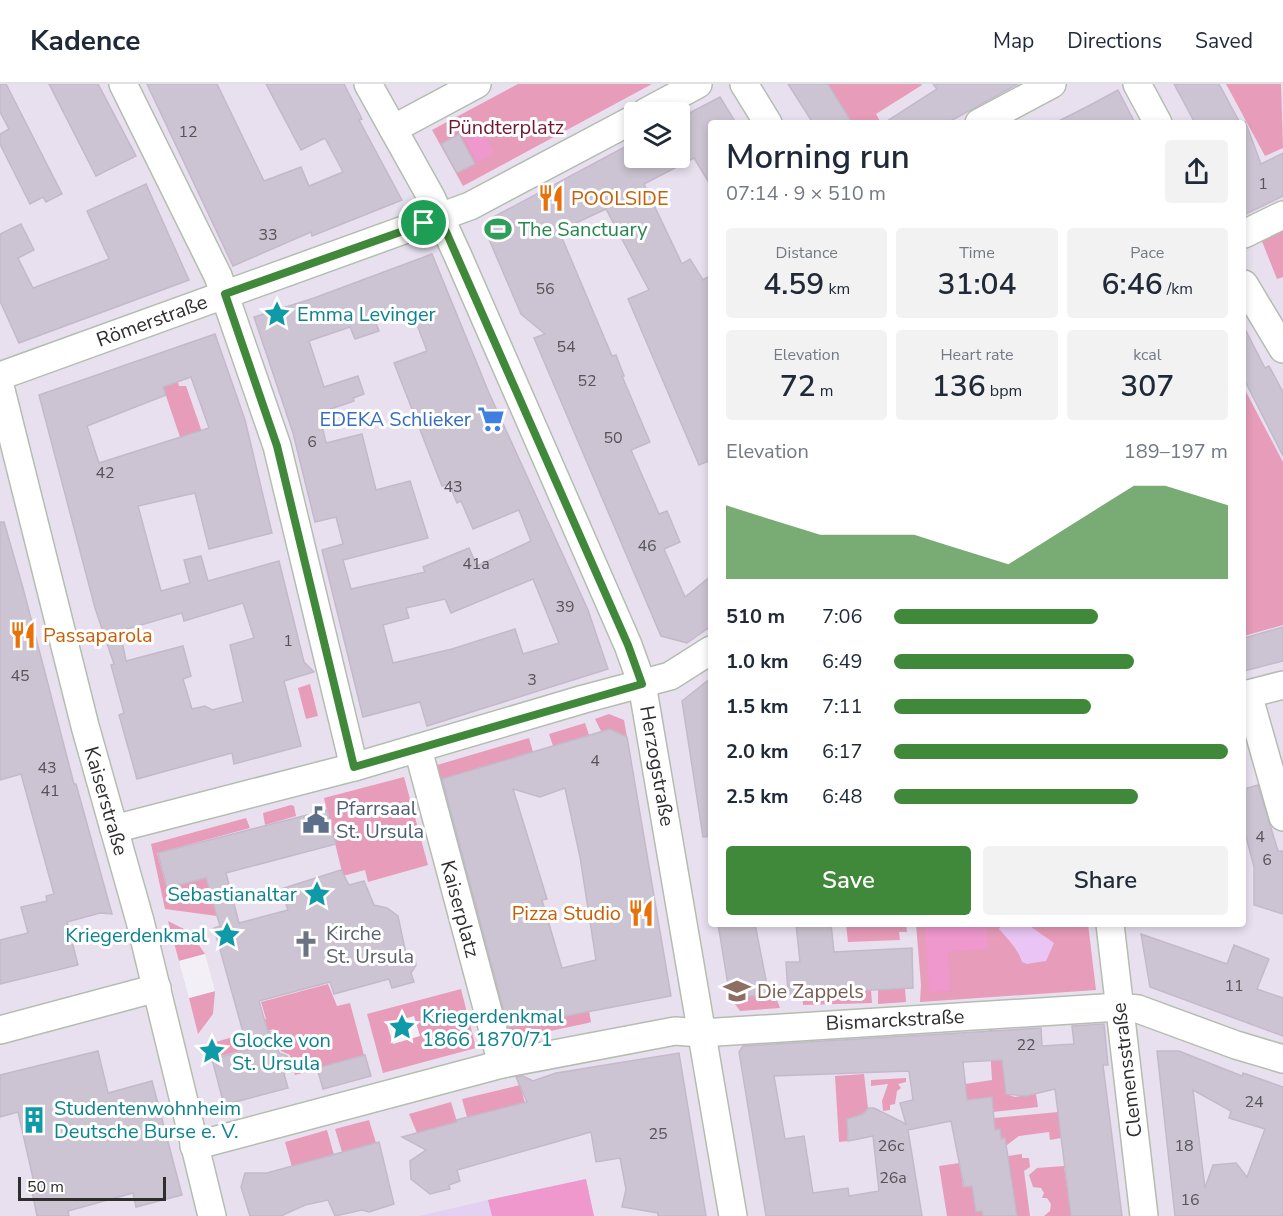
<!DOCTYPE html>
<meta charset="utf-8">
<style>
:root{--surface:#fff;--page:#f2f2f3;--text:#1f2937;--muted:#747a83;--line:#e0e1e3;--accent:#41893a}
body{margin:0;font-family:"Nunito Sans",sans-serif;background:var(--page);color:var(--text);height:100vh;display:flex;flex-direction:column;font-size:22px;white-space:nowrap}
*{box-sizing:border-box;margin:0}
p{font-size:20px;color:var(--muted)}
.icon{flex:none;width:33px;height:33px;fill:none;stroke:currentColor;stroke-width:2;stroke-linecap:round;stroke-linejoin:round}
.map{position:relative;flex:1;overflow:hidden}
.panel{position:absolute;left:708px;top:36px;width:538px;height:807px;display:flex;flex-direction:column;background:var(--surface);border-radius:6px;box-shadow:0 3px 9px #0003}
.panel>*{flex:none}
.buttons{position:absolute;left:624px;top:18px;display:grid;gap:12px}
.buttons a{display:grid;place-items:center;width:66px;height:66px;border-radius:6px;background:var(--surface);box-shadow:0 3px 9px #0003;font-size:30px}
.scale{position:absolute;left:18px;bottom:15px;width:148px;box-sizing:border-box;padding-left:6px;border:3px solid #2e2e2e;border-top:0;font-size:16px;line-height:21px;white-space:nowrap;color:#2e2e2e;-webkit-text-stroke:4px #fff;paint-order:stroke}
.pin{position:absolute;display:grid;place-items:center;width:51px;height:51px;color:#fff;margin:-26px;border:3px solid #fff;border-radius:50%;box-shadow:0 2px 6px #0007}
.round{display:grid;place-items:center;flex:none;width:63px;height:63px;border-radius:6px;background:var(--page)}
.head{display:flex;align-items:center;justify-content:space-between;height:102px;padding:0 18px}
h1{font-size:33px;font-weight:600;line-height:45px}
.figures{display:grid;grid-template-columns:repeat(3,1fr);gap:9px;height:102px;padding:6px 18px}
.figures div{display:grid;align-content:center;border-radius:6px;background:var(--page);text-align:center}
.figures b{font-size:30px;font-weight:600}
.figures small{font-size:16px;font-weight:400}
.figures p{font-size:16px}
.chart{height:168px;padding:12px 18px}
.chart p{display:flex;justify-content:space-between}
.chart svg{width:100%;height:108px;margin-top:6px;fill:var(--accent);opacity:.7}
.primary-button{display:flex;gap:12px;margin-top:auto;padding:12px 18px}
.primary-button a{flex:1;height:69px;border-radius:6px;background:var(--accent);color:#fff;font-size:24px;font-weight:600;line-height:69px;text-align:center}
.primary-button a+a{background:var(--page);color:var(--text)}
ul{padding:0 18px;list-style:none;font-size:20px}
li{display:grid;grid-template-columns:96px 72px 1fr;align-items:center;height:45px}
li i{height:15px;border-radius:8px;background:var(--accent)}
header{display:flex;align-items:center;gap:36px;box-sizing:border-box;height:84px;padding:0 30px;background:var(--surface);border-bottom:2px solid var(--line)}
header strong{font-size:28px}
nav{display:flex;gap:33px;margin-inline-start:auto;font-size:21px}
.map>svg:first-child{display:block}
</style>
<header>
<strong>Kadence</strong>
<nav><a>Map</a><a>Directions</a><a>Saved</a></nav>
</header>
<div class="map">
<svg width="1283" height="1132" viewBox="0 0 1283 1132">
<rect width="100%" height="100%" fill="#e8e0ef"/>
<path fill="#e4d0f1" d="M586,1095L594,1132H419L488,1116Z"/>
<g fill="#e79cb9">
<path d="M518,0H652L463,102L432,46Z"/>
<path d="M828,0H921L922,1L876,30L881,39H852Z"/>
<path d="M1226,0H1281L1283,64L1265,72Z"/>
<path d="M1283,139V193L1277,195L1259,150Z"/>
<path d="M178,298L179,302H186L202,348L180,353L163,303Z"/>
<path d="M1244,304L1283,378V541L1244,552Z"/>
<path d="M310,600L318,632L306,635L298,604Z"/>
<path d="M609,630L624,636L627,653L610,645L601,647L595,635Z"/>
<path d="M585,639L589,651L553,662L549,650Z"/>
<path d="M529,654L533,668L441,696L437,681Z"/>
<path d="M404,693L428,781L368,798L365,786L343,792L324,714Z"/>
<path d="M291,721L294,722L296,732L265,741L263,729Z"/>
<path d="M246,734L250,744L157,769L167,805L206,794L217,832L165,825L151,760Z"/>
<path d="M168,837L190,848L205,870L179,877Z"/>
<path d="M846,840H906L907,848H899L900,856L848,858Z"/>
<path d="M916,840H1088L1096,906L920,918L921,901Z"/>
<path d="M328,900L337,922L350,919L364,971L351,975L353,982L342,978L295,991L290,971L281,967L274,945L263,948L260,937L266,935L261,918Z"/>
<path d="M905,904L906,918L878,920V906Z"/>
<path d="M461,905L476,964L383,989L367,930Z"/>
<path d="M871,906L872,919L803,921L802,910Z"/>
<path d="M215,907L213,930L198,950L189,914Z"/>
<path d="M775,911L780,924L740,927L730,913Z"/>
<path d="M589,927L591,938L588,939L512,955L508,943Z"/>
<path d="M989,946H1004L1006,1010L1015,1013L1036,1010L1038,1023L993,1028L991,1013L967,1016L965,1000L992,996Z"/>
<path d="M243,950L247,965L206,976L202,962Z"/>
<path d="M864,990L868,1024L863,1030L847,1036L848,1057L839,1058L835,992Z"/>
<path d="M906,994V998L898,1000L901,1004L897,1007L895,1020L890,1021V1026L883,1027L882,1017L888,1000L871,1002V996Z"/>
<path d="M520,1001L525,1019L467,1033L462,1015Z"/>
<path d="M451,1018L457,1038L417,1049L409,1030Z"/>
<path d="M1058,1028L1061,1054L1050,1056L1049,1048L1019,1052L1003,1064L1000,1046H995L994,1034Z"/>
<path d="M369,1036L376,1059L342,1068L335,1045Z"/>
<path d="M327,1046L334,1071L292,1083L285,1058Z"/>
<path d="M1022,1070V1074H1029L1030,1083L1024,1087L1030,1132H1017L961,1087L963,1103L972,1102L983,1132H947L939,1082Z"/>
<path d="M1064,1082L1071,1132H1044L1050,1127L1051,1120L1047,1114H1042L1044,1109L1041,1104L1033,1103L1029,1091L1037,1084Z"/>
</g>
<path fill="#eac4f4" d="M1002,840H1027L1054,859L1046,877L1027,880L1022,878C1018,865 1008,855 999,845Z"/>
<g fill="#ee98ce">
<path d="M479,40L494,69L477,78L462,49Z"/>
<path d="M925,840H986L988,865L948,868L950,907L929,908Z"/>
<path d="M586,1095L594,1132H492L488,1116Z"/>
</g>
<g fill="#f3eff7">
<path d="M205,870L215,907L189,914L179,877Z"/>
<path d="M414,932L420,952L393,960L387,940Z"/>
</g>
<g fill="#ccc4d2" stroke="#c4b9cb" stroke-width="1.5" fill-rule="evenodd">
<path d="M0,0H6L62,110L46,118L43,113L30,120L0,60V50L9,45L0,28Z"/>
<path d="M49,0H98L136,72L96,92Z"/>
<path d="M147,0H217L264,97L301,83L309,102L343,88L325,54L301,66L266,0H344L362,35L359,36L402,116L312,152L311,148L233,182Z"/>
<path d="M788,0H828L852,39H813Z"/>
<path d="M933,0H1018L947,39H884L937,5Z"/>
<path d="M1174,0H1219L1240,39H1195Z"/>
<path d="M1118,6L1135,39H1055L1094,19Z"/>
<path d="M720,13L736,39H711V102L694,74L644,100L682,180L690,175L703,196L711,191V376L699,381L628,215L649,206L606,125L567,143L570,149L562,154L612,272L616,271L624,292H622L650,358L631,366L659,430L667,427L680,458L664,465L685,513L711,492V542L687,559L661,552L534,254L545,250L521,230L485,146L486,137L634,58V74H680V34Z"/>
<path d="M1245,37L1261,80L1283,69V112L1244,131Z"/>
<path d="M459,50L475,80L457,89L441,60Z"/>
<path d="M146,100L189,196L19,259L0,217V150L21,140L34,166L18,174L33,204L109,175L87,127Z"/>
<path d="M432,170L489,309L588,526L608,585L427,642L420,618L363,633L322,466L343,460L336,433L315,438L293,349L254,233L314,214ZM411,225L427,267L394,279L442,402L449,400L457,419L461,417L473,445L519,426L531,457L477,482L469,464L423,483L425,488L351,505L343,476L428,454L410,397L376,406L362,350L326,359L319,329L354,317L353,314L364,310L358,292L324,303L309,257L350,243L355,255L379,247L376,239ZM533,495L559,559L523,570L515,545L452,565L393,579L383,541L409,534L406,524L445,515L451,529Z"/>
<path d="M1244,243L1265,284L1269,282L1283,308V372L1244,295Z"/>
<path d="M215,250L245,336L272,449L209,465L195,409L138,422L161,507L190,499L184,476L201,472L208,497L279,477L304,578L314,588L284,597L301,662L234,680L232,669L137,695L119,631L124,629L111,581L114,580L95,524L39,311ZM191,293L209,344L99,379L87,342L166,311L163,303ZM243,519L254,554L230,561L243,618L212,626L205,622L192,625L183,595L191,592L183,562L126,577L120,547L182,529L184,537Z"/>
<path d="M0,438H4L23,504L74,700H76L112,830L100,829L67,838L78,881L0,900V856L28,849L21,823L47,817L46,812L54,810L21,690L0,696Z"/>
<path d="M1283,543V577L1244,587V554Z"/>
<path d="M711,594V752L703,753L682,617Z"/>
<path d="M610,645L627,653L671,912L508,943L442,695ZM565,704L580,773L596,876L562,884L542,816L547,815L513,705L540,713Z"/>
<path d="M1258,701L1278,767H1283V830L1254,821V783L1244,745V705Z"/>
<path d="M327,726L336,760L226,789L239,839L288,826L281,805L341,786L349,801L364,797L374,821L387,824L398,832L406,870L415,874L416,881L411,889L414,898L392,904L389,895L334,910L330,898L259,917L268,948L273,947L279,969L287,972L291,980L284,990L288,1004L224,1021L212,975L248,966L214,844L220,842L206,794L167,804L158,769Z"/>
<path d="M718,840H755L769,911L730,913Z"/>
<path d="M796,840H831L834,868L912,864L913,904L788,910L786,878H800Z"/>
<path d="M1141,850L1227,880L1234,861L1269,875L1257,905L1283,914V952L1150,903Z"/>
<path d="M1104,940L1108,981H1103L1122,1132H1071L1055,1005L1026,1012L1006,1010L1002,976L963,978L967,1016L992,1013L995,1046L1000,1045L1001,1055L1005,1054L1017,1132H983L982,1127L976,1128L972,1102L964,1103L951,1037L908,1046L922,1132H766L739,968L743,962L1041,944L1042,962L1074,960L1072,942ZM909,987L913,1016L900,1019L906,1040L874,1024H868L863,1030L847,1035L848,1057L873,1052L879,1107L849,1112L848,1104L813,1109L804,1052L785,1055L774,992Z"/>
<path d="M98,967L108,1009L152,997L182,1111L136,1123L133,1109L68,1127L69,1132H37L31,1103H35L18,1028L0,1033V991Z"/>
<path d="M1157,967H1179L1242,992L1243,989L1283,1003V1132H1175ZM1193,1006L1231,1027L1229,1034L1265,1045L1247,1093L1236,1079L1213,1081L1205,1104Z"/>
<path d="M679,969L706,1132H658V1129L622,1123L626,1105L620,1074L596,1078L591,1048L457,1086L460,1097L449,1101L450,1105L430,1110L411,1095L410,1077L426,1066L402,1053L457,1038L456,1036L527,1018L516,993L523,992L533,997L556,989Z"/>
<path d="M365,971L371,992L323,1005L317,984Z"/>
<path d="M379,1058L394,1120L369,1128L362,1126L335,1132L328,1116L305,1121L281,1132H250L241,1103L245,1089H267Z"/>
</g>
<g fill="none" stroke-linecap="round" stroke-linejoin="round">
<defs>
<g id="minor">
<path d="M123,0L218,192L277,362L354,683"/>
<path d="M368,0L431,113L458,172L628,561L642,600L733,1132"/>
<path d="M744,0L768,39"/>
<path d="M1137,0L1158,39"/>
<path d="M646,28L698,0"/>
<path d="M979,39L1052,0"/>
<path d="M393,45L477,0"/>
<path d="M1244,150L1283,131"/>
<path d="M1244,200L1283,265"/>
<path d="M0,292L470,122L634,35"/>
<path d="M0,302L85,642L140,837L212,1132"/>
<path d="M1248,610L1283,733"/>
<path d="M1244,611L1283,601"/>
<path d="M418,665L502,980"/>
<path d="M114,745L354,683L584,615L670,592L711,566"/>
<path d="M1110,840L1144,1132"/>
<path d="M0,946L157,904"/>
<path d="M194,1062L502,980L675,947L701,949L1119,923L1138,925L1236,961L1283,975"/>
</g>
</defs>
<use href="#minor" stroke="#b3beb0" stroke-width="30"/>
<use href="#minor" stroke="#fff" stroke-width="27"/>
</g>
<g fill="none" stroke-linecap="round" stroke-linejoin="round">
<defs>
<path id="route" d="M440,134L628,561L642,600L354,683L277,362L225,210Z"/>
</defs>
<use href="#route" stroke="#fff" stroke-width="12"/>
<use href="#route" stroke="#41893a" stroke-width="8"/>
</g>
<defs>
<symbol id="restaurant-bare" viewBox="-9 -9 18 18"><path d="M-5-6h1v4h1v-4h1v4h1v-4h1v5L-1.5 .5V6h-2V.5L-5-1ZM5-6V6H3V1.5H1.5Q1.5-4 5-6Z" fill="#e8710a" stroke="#fff" stroke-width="2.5" paint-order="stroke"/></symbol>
<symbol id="stadium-bare" viewBox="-9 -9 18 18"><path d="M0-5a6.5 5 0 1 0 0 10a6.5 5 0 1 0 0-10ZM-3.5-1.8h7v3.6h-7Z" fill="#2e9e5b" stroke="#fff" stroke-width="2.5" paint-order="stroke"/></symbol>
<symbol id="sight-bare" viewBox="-9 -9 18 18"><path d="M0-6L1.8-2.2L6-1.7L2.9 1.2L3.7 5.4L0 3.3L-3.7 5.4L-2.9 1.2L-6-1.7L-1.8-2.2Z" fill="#0f9aa8" stroke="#fff" stroke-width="2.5" paint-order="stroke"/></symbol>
<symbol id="supermarket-bare" viewBox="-9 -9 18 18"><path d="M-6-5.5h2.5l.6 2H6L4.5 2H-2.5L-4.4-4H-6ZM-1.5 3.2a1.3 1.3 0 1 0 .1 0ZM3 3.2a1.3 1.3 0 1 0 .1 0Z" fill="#3f7fe0" stroke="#fff" stroke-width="2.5" paint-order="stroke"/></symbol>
<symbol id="civic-bare" viewBox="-9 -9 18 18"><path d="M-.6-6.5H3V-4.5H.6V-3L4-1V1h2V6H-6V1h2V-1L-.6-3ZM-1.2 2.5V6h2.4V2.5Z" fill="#5c6f8a" stroke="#fff" stroke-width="2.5" paint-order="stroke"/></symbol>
<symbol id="church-bare" viewBox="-9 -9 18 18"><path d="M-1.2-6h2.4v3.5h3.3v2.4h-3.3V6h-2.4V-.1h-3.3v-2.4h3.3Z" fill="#6b7280" stroke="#fff" stroke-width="2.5" paint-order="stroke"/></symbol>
<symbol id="school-bare" viewBox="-9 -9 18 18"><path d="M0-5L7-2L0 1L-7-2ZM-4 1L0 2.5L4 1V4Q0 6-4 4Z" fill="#8d6e63" stroke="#fff" stroke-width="2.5" paint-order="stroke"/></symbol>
<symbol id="building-bare" viewBox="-9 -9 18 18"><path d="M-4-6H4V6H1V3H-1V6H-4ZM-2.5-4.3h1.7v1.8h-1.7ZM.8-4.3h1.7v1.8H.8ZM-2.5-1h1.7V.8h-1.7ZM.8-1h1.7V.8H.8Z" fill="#0f9aa8" stroke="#fff" stroke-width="2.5" paint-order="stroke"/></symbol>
</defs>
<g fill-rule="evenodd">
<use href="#restaurant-bare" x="532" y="95" width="38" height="38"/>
<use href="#stadium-bare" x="479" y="126" width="38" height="38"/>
<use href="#sight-bare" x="258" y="211" width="38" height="38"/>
<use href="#supermarket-bare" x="472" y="316" width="38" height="38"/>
<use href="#restaurant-bare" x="4" y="532" width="38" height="38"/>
<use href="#civic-bare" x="297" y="717" width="38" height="38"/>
<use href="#sight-bare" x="298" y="791" width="38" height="38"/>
<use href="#restaurant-bare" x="622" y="810" width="38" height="38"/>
<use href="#sight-bare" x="208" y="832" width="38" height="38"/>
<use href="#church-bare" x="287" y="841" width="38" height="38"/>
<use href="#school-bare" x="718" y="888" width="38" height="38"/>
<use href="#sight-bare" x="383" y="924" width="38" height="38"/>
<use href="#sight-bare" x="193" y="948" width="38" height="38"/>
<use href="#building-bare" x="15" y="1017" width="38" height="38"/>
</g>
<g text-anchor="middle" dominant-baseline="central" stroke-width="6" stroke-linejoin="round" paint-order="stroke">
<g font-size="16" fill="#565457">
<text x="188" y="48">12</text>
<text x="1263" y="100">1</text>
<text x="268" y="151">33</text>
<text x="545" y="205">56</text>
<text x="566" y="263">54</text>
<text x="587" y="297">52</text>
<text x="613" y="354">50</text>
<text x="312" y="358">6</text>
<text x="105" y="389">42</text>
<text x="453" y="403">43</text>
<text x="647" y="462">46</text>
<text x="476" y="480">41a</text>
<text x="565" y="523">39</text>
<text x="288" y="557">1</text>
<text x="20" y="592">45</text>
<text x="532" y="596">3</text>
<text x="595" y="677">4</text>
<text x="47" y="684">43</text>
<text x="50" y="707">41</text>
<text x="1260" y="753">4</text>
<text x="1267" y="776">6</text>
<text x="1234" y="902">11</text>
<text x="1026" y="961">22</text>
<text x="1254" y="1018">24</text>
<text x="658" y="1050">25</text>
<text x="891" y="1062">26c</text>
<text x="1184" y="1062">18</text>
<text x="893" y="1094">26a</text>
<text x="1190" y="1116">16</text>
</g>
<g font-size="20" fill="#6f192f" stroke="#fff">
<text x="506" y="43">Pündterplatz</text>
</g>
<g font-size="20" fill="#c56008" stroke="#fff" text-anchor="start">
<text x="571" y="114">POOLSIDE</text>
<text x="43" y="551">Passaparola</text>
<text x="621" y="829" text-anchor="end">Pizza Studio</text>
</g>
<g font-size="20" fill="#27864d" stroke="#fff" text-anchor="start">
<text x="518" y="145">The Sanctuary</text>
</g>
<g font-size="20" fill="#0d838f" stroke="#fff" text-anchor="start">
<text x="297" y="230">Emma Levinger</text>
<text x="297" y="810" text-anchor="end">Sebastianaltar</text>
<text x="207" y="851" text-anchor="end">Kriegerdenkmal</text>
<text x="422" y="932">Kriegerdenkmal<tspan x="422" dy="23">1866 1870/71</tspan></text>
<text x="232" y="956">Glocke von<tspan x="232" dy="23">St. Ursula</tspan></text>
<text x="54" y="1024">Studentenwohnheim<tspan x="54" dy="23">Deutsche Burse e. V.</tspan></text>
</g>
<g font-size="20" fill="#2e2e2e" stroke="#fff">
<text transform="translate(152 237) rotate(-20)">Römerstraße</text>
<text transform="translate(657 682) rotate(80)">Herzogstraße</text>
<text transform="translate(106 717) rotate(74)">Kaiserstraße</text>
<text transform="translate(460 825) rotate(75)">Kaiserplatz</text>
<text transform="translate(895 936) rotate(-3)">Bismarckstraße</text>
<text transform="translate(1127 986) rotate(-97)">Clemensstraße</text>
</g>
<g font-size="20" fill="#366cbe" stroke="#fff" text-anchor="end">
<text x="471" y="335">EDEKA Schlieker</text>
</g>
<g font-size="20" fill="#4e5e75" stroke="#fff" text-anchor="start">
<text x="336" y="724">Pfarrsaal<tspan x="336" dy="23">St. Ursula</tspan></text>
</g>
<g font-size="20" fill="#5b616d" stroke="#fff" text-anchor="start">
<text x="326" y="849">Kirche<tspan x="326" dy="23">St. Ursula</tspan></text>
</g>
<g font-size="20" fill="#785e54" stroke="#fff" text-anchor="start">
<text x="757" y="907">Die Zappels</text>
</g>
</g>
</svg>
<div class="buttons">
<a><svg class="icon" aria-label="layers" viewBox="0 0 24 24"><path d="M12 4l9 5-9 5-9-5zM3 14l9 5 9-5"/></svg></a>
</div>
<div class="scale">50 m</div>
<div class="pin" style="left:424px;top:139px;background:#1e9e55"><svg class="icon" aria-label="arrive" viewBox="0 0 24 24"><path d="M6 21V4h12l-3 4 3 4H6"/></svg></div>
<section class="panel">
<div class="head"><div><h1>Morning run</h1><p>07:14 · 9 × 510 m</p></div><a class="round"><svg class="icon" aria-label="share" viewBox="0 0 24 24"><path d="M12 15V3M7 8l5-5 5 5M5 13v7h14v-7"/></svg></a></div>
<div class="figures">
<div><p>Distance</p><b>4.59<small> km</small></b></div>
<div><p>Time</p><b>31:04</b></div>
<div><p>Pace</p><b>6:46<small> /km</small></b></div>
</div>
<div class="figures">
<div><p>Elevation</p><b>72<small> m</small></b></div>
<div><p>Heart rate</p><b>136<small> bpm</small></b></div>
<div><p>kcal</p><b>307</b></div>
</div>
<div class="chart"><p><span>Elevation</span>189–197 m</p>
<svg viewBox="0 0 160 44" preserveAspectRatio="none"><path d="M0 44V14L10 18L20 22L30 26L40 26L50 26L60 26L70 30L80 34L90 38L100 30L110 22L120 14L130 6L140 6L150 10L160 14V44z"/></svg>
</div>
<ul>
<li><b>510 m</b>7:06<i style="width:61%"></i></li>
<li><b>1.0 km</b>6:49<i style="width:72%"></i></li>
<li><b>1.5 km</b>7:11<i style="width:59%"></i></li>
<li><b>2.0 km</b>6:17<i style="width:100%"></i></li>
<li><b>2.5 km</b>6:48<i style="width:73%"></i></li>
</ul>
<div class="primary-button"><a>Save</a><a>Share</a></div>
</section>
</div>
